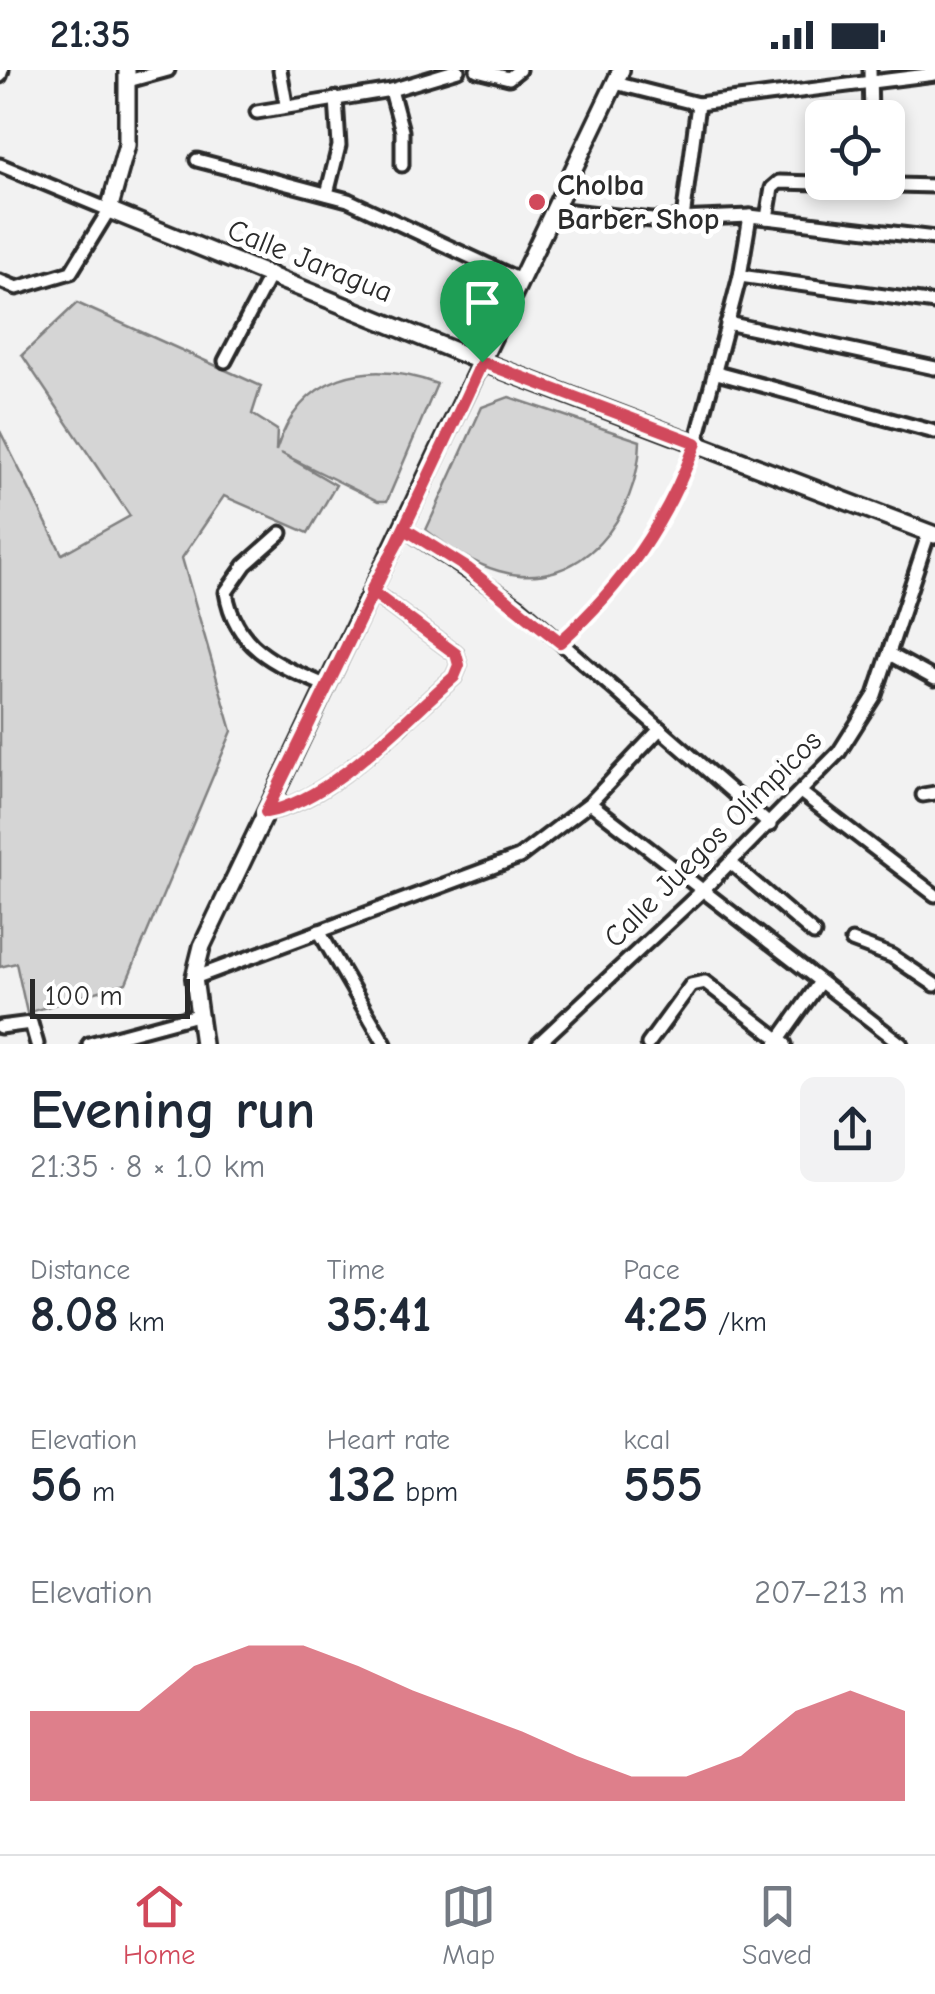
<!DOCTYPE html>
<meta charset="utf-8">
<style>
:root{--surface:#fff;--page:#f2f2f3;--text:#1f2937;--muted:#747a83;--line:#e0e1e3;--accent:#d1495b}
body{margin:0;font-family:"Comic Neue",sans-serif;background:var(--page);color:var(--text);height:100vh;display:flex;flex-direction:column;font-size:38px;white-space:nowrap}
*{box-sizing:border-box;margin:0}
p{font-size:32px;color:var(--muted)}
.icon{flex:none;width:55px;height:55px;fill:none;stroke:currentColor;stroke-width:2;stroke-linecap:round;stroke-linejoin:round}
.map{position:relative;height:974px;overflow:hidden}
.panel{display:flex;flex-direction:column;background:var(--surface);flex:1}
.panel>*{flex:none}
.fabs{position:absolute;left:805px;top:30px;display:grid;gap:20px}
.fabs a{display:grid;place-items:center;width:100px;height:100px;border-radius:15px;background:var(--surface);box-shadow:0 5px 15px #0003;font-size:50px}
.scale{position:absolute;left:30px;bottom:25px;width:160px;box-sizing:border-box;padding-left:10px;border:5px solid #2b2b2b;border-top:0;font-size:28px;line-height:35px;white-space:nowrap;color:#2b2b2b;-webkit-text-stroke:8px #fff;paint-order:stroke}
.pin{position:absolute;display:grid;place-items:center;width:85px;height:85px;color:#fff;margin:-102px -42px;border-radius:50% 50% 50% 0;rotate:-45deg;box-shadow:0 0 10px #0007}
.pin .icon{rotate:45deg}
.round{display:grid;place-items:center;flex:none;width:105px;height:105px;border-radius:15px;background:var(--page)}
.summary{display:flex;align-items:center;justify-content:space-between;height:170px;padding:0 30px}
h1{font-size:55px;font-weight:700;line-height:75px}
.metrics{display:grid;grid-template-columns:repeat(3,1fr);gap:15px;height:170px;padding:10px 30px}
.metrics div{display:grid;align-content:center}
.metrics b{font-size:50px;font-weight:700}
.metrics small{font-size:28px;font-weight:400}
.metrics p{font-size:28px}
.chart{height:280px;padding:20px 30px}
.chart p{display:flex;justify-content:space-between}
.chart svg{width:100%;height:180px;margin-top:10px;fill:var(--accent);opacity:.7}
.status{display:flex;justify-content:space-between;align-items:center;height:70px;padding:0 50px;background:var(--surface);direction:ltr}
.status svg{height:28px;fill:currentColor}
.tab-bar{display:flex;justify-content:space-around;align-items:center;height:140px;border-top:2px solid var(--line);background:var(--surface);font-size:28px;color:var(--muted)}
.tab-bar a{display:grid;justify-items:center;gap:5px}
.tab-bar .current{color:var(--accent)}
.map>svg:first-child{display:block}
</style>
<div class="status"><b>21:35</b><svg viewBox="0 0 49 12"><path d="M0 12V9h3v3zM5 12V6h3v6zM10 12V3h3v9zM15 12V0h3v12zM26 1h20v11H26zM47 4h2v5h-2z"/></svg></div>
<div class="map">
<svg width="935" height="974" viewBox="0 0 935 974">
<rect width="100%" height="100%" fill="#f2f2f2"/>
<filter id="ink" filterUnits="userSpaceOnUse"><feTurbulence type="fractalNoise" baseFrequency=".01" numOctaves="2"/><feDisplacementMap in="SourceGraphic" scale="20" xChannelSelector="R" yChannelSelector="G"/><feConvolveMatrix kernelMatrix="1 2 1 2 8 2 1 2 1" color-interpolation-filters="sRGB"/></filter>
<g filter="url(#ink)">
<g fill="#d5d5d5" stroke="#808080" stroke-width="2.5">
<path d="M77,233L261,316L252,344L277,360L276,381C300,304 367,288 437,314L387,431H378L281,383L336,415L308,463L224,426L182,488L232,661L126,913L27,943L16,893L0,897V361L62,484L130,446L22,285Z"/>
<path d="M509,327L640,371C639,445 581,525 499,501C471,493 448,477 426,460L482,337Z"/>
</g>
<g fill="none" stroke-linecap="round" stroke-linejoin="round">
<defs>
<g id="street">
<path d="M280,0L286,34"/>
<path d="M477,0L509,8L519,0"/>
<path d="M870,0L871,48"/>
<path d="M0,6L2,0"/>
<path d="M128,11L168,0"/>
<path d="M615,13L698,34L935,4"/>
<path d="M391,20L402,61V95"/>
<path d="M257,42L391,20L458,0"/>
<path d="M197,90L348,130L520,210"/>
<path d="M0,95L109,140L71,202L17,218L0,211"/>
<path d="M327,124L339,76L336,28"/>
<path d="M554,139L652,150L750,146L935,168"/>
<path d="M767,148L772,118L779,112L935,116"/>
<path d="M683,149L698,34"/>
<path d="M740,206L935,233"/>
<path d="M727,253L935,298"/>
<path d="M225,291L271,203"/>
<path d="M717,303L935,362"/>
<path d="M696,373L740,206L750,146"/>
<path d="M405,459L519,536L770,755"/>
<path d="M281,463L245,495L226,522C235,580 280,596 327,616"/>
<path d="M891,585L935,609"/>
<path d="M803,724L935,825"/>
<path d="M923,725L935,723"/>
<path d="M590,733L901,974"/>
<path d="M266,742C331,731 404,650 454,607L459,595L456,584L371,521"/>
<path d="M731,793L814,864"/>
<path d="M319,861L385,974"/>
<path d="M852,871L892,886L935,915"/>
<path d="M194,908L519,787L590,733L660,659"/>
<path d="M0,957L31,953L37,974"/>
<path d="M89,974L197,945"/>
<path d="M538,974L702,821L839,682L875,625L929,462"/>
<path d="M648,974L691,915L705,912L785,974"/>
<path d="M776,974L820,912"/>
</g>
<g id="secondary">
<path d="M127,0V75L109,140L482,292L935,465"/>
<path d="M203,974L194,908L202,876L621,0"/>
</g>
</defs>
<use href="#street" stroke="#2b2b2b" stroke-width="19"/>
<use href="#secondary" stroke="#2b2b2b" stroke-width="22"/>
<path stroke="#2b2b2b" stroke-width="2.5" stroke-dasharray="8 8" stroke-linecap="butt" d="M568,564C625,513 665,455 692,383"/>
<use href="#street" stroke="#fff" stroke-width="11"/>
<use href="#secondary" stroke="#fff" stroke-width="15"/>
</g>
</g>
<g fill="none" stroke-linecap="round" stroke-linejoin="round" filter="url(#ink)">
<defs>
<path id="route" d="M482,292C413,443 339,592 266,742C331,731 404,650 454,607L459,595L456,584L371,521L405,459L467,498L560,572C624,514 666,453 696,373L482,292"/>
</defs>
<use href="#route" stroke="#fff" stroke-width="20"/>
<use href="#route" stroke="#d1495b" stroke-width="12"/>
</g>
<circle fill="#d1495b" stroke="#fff" stroke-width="4" cx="537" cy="132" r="10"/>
<g text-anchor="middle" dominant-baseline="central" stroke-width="10" stroke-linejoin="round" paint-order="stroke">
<g font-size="30" font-weight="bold" fill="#2b2b2b" stroke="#fff" text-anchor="start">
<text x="557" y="115">Cholba<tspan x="557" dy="34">Barber Shop</tspan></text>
</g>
<g font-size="30" fill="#2b2b2b" stroke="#fff">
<text transform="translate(310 191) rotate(22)">Calle Jaragua</text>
<text transform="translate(713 769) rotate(-45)">Calle Juegos Olímpicos</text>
</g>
</g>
</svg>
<div class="fabs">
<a><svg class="icon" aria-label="locate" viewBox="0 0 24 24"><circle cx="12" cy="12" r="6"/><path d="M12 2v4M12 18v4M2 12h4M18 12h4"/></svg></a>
</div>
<div class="scale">100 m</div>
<div class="pin" style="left:482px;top:292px;background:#1e9e55"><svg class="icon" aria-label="arrive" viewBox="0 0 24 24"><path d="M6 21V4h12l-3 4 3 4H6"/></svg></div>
</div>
<section class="panel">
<div class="summary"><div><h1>Evening run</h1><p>21:35 · 8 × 1.0 km</p></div><a class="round"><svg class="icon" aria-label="share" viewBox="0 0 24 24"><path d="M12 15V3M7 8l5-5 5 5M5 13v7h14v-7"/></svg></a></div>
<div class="metrics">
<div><p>Distance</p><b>8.08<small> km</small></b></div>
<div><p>Time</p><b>35:41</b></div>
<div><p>Pace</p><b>4:25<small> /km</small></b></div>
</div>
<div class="metrics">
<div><p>Elevation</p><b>56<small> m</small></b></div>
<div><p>Heart rate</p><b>132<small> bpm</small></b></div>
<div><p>kcal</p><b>555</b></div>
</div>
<div class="chart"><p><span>Elevation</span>207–213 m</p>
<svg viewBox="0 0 160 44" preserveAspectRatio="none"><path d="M0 44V22L10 22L20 22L30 11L40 6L50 6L60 11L70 17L80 22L90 27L100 33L110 38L120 38L130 33L140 22L150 17L160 22V44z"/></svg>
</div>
</section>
<nav class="tab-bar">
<a class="current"><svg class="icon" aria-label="home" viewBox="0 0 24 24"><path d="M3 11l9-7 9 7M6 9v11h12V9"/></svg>Home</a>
<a><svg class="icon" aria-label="map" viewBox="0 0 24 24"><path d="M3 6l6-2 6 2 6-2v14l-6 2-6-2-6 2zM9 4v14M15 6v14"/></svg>Map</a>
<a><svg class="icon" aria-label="saved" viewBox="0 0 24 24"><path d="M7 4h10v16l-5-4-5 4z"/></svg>Saved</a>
</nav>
